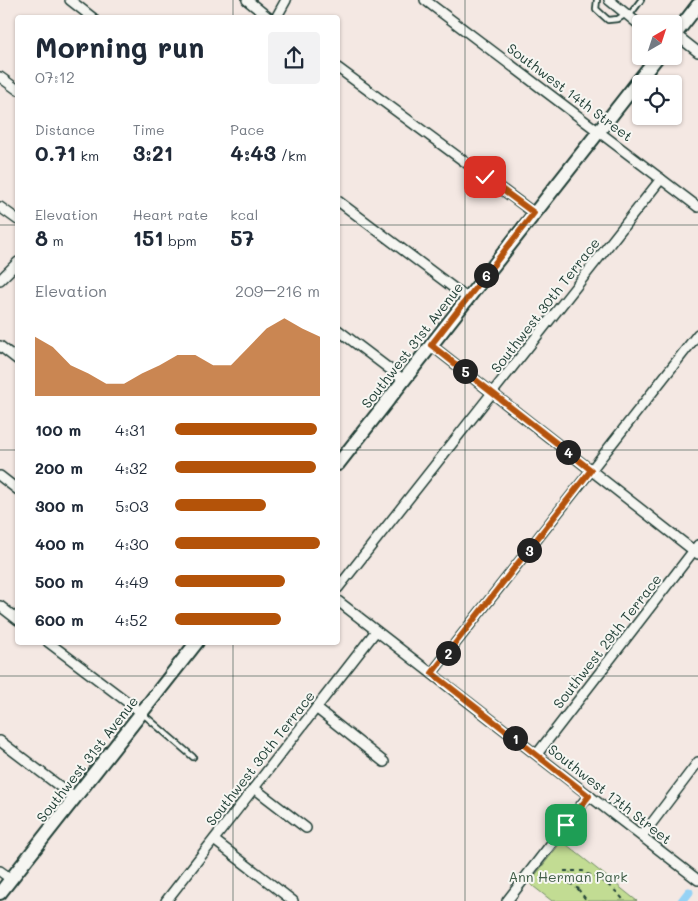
<!DOCTYPE html>
<meta charset="utf-8">
<style>
:root{--surface:#fff;--page:#f2f2f3;--text:#1f2937;--muted:#747a83;--accent:#b45309}
body{margin:0;font-family:Mali,sans-serif;background:var(--page);color:var(--text);height:100vh;display:flex;flex-direction:column;font-size:19px;white-space:nowrap}
*{box-sizing:border-box;margin:0}
p{font-size:16px;color:var(--muted)}
.icon{flex:none;width:28px;height:28px;fill:none;stroke:currentColor;stroke-width:2;stroke-linecap:round;stroke-linejoin:round}
.map{position:relative;flex:1;overflow:hidden}
.side{position:absolute;left:15px;top:15px;width:325px;height:630px;display:flex;flex-direction:column;background:var(--surface);border-radius:5px;box-shadow:0 1px 4px #0004}
.side>*{flex:none}
.needle{width:32px;rotate:39deg}
.buttons{position:absolute;left:632px;top:15px;display:grid;gap:10px}
.buttons a{display:grid;place-items:center;width:50px;height:50px;border-radius:5px;background:var(--surface);box-shadow:0 1px 4px #0004;font-size:25px}
.pin{position:absolute;display:grid;place-items:center;width:42px;height:42px;color:#fff;margin:-21px;border-radius:10px;box-shadow:0 2px 8px #0006}
.km{position:absolute;width:25px;height:25px;margin:-12px;border-radius:50%;background:#222;color:#fff;font-size:14px;line-height:25px;text-align:center}
.round{display:grid;place-items:center;flex:none;width:52px;height:52px;border-radius:5px;background:var(--page)}
.headline{display:flex;align-items:center;justify-content:space-between;height:85px;padding:0 20px}
h1{font-size:28px;font-weight:800;line-height:38px}
.stats{display:grid;grid-template-columns:repeat(3,1fr);gap:8px;height:85px;padding:5px 20px}
.stats div{display:grid;align-content:center}
.stats b{font-size:21px;font-weight:800}
.stats small{font-size:14px;font-weight:400}
.stats p{font-size:14px}
.chart{height:140px;padding:10px 20px}
.chart p{display:flex;justify-content:space-between}
.chart svg{width:100%;height:90px;margin-top:5px;fill:var(--accent);opacity:.7}
ul{padding:0 20px;list-style:none;font-size:16px}
li{display:grid;grid-template-columns:80px 60px 1fr;align-items:center;height:38px}
li i{height:12px;border-radius:6px;background:var(--accent)}
.map>svg:first-child{display:block}
</style>
<div class="map">
<svg width="698" height="901" viewBox="0 0 698 901">
<rect width="100%" height="100%" fill="#f4e8e3"/>
<filter id="ink" filterUnits="userSpaceOnUse"><feTurbulence type="fractalNoise" baseFrequency=".02" numOctaves="2"/><feDisplacementMap in="SourceGraphic" scale="10" xChannelSelector="R" yChannelSelector="G"/><feConvolveMatrix kernelMatrix="1 2 1 2 8 2 1 2 1" color-interpolation-filters="sRGB"/></filter>
<g filter="url(#ink)">
<path fill="#c2dc93" stroke="#708c64" d="M562,841L637,901H552L529,883Z"/>
<g fill="none" stroke-linecap="round" stroke-linejoin="round">
<path stroke="#95d2f5" stroke-width="9" d="M682,901L689,892"/>
<defs>
<g id="lane">
<path d="M597,0L596,9L608,20L618,19L626,14"/>
<path d="M629,16L641,0"/>
<path d="M143,714L193,757"/>
</g>
<g id="street">
<path d="M70,0L93,18"/>
<path d="M247,0L269,18"/>
<path d="M425,0L698,207"/>
<path d="M609,0L641,26"/>
<path d="M276,18L286,0"/>
<path d="M675,34L698,52"/>
<path d="M338,68L534,213"/>
<path d="M0,77L18,90"/>
<path d="M338,201L467,298"/>
<path d="M0,207L18,220"/>
<path d="M0,280L18,262"/>
<path d="M338,330L404,380"/>
<path d="M431,345L698,554"/>
<path d="M0,346L18,360"/>
<path d="M0,476L18,490"/>
<path d="M338,588L661,179"/>
<path d="M338,601L698,880"/>
<path d="M0,606L18,620"/>
<path d="M48,642L142,713"/>
<path d="M432,673L698,334"/>
<path d="M316,708L384,762"/>
<path d="M0,741L75,798"/>
<path d="M537,754L698,545"/>
<path d="M254,788L306,828"/>
<path d="M642,836L698,762"/>
<path d="M214,840L293,901"/>
<path d="M0,871L11,879"/>
<path d="M166,901L376,631"/>
<path d="M507,901L589,795"/>
</g>
<g id="secondary">
<path d="M674,36L698,5"/>
<path d="M338,464L658,56"/>
<path d="M0,893L197,642"/>
</g>
</defs>
<use href="#lane" stroke="#1f3d34" stroke-width="8"/>
<use href="#street" stroke="#1f3d34" stroke-width="12"/>
<use href="#secondary" stroke="#1f3d34" stroke-width="16"/>
<g stroke="#1f3d34" stroke-width="2" stroke-dasharray="4 4" stroke-linecap="butt">
<path d="M564,871H583L587,874L578,889L567,881L570,872"/>
<path d="M587,874C599,877 617,890 624,901"/>
<path d="M578,889L587,901"/>
</g>
<use href="#lane" stroke="#f6f6f2" stroke-width="4.5"/>
<use href="#street" stroke="#f6f6f2" stroke-width="9"/>
<use href="#secondary" stroke="#f6f6f2" stroke-width="12"/>
</g>
</g>
<g fill="none" stroke-linecap="round" stroke-linejoin="round" filter="url(#ink)">
<defs>
<path id="route" d="M485,177L534,213L431,345L591,470L432,673L589,796L566,825"/>
</defs>
<use href="#route" stroke="#fff" stroke-width="10"/>
<use href="#route" stroke="#b45309" stroke-width="6"/>
</g>
<path fill="none" stroke="#1f3d34" stroke-width="1" stroke-opacity="0.55" d="M233,0V18M465,0V901M0,225H18M338,225H698M0,450H18M338,450H698M233,642V901M0,676H698"/>
<g text-anchor="middle" dominant-baseline="central" stroke-width="4" stroke-linejoin="round" paint-order="stroke">
<g font-size="14" fill="#1f3d34" stroke="#f6f6f2">
<text transform="translate(570 92) rotate(37)">Southwest 14th Street</text>
<text transform="translate(545 305) rotate(-52)">Southwest 30th Terrace</text>
<text transform="translate(412 345) rotate(-52)">Southwest 31st Avenue</text>
<text transform="translate(607 641) rotate(-52)">Southwest 29th Terrace</text>
<text transform="translate(260 758) rotate(-52)">Southwest 30th Terrace</text>
<text transform="translate(87 759) rotate(-52)">Southwest 31st Avenue</text>
<text transform="translate(610 794) rotate(38)">Southwest 17th Street</text>
</g>
<g font-size="14" fill="#405d47" stroke="#f6f6f2">
<text x="568" y="876">Ann Herman Park</text>
</g>
</g>
</svg>
<div class="buttons">
<a><svg class="needle" viewBox="-14 -14 28 28"><path d="M0-13l5 13h-10z" fill="#e53935"/><path d="M0 13l5-13h-10z" fill="#747a83"/></svg></a>
<a><svg class="icon" aria-label="locate" viewBox="0 0 24 24"><circle cx="12" cy="12" r="6"/><path d="M12 2v4M12 18v4M2 12h4M18 12h4"/></svg></a>
</div>
<div class="pin" style="left:566px;top:825px;background:#1e9e55"><svg class="icon" aria-label="arrive" viewBox="0 0 24 24"><path d="M6 21V4h12l-3 4 3 4H6"/></svg></div>
<div class="pin" style="left:485px;top:177px;background:#d93025"><svg class="icon" aria-label="check" viewBox="0 0 24 24"><path d="M5 12l5 5 9-10"/></svg></div>
<b class="km" style="left:515px;top:738px">1</b>
<b class="km" style="left:448px;top:653px">2</b>
<b class="km" style="left:529px;top:550px">3</b>
<b class="km" style="left:568px;top:452px">4</b>
<b class="km" style="left:465px;top:371px">5</b>
<b class="km" style="left:486px;top:275px">6</b>
<section class="side">
<div class="headline"><div><h1>Morning run</h1><p>07:12</p></div><a class="round"><svg class="icon" aria-label="share" viewBox="0 0 24 24"><path d="M12 15V3M7 8l5-5 5 5M5 13v7h14v-7"/></svg></a></div>
<div class="stats">
<div><p>Distance</p><b>0.71<small> km</small></b></div>
<div><p>Time</p><b>3:21</b></div>
<div><p>Pace</p><b>4:43<small> /km</small></b></div>
</div>
<div class="stats">
<div><p>Elevation</p><b>8<small> m</small></b></div>
<div><p>Heart rate</p><b>151<small> bpm</small></b></div>
<div><p>kcal</p><b>57</b></div>
</div>
<div class="chart"><p><span>Elevation</span>209–216 m</p>
<svg viewBox="0 0 160 44" preserveAspectRatio="none"><path d="M0 44V15L10 20L20 29L30 33L40 38L50 38L60 33L70 29L80 24L90 24L100 29L110 29L120 20L130 11L140 6L150 11L160 15V44z"/></svg>
</div>
<ul>
<li><b>100 m</b>4:31<i style="width:98%"></i></li>
<li><b>200 m</b>4:32<i style="width:97%"></i></li>
<li><b>300 m</b>5:03<i style="width:63%"></i></li>
<li><b>400 m</b>4:30<i style="width:100%"></i></li>
<li><b>500 m</b>4:49<i style="width:76%"></i></li>
<li><b>600 m</b>4:52<i style="width:73%"></i></li>
</ul>
</section>
</div>
